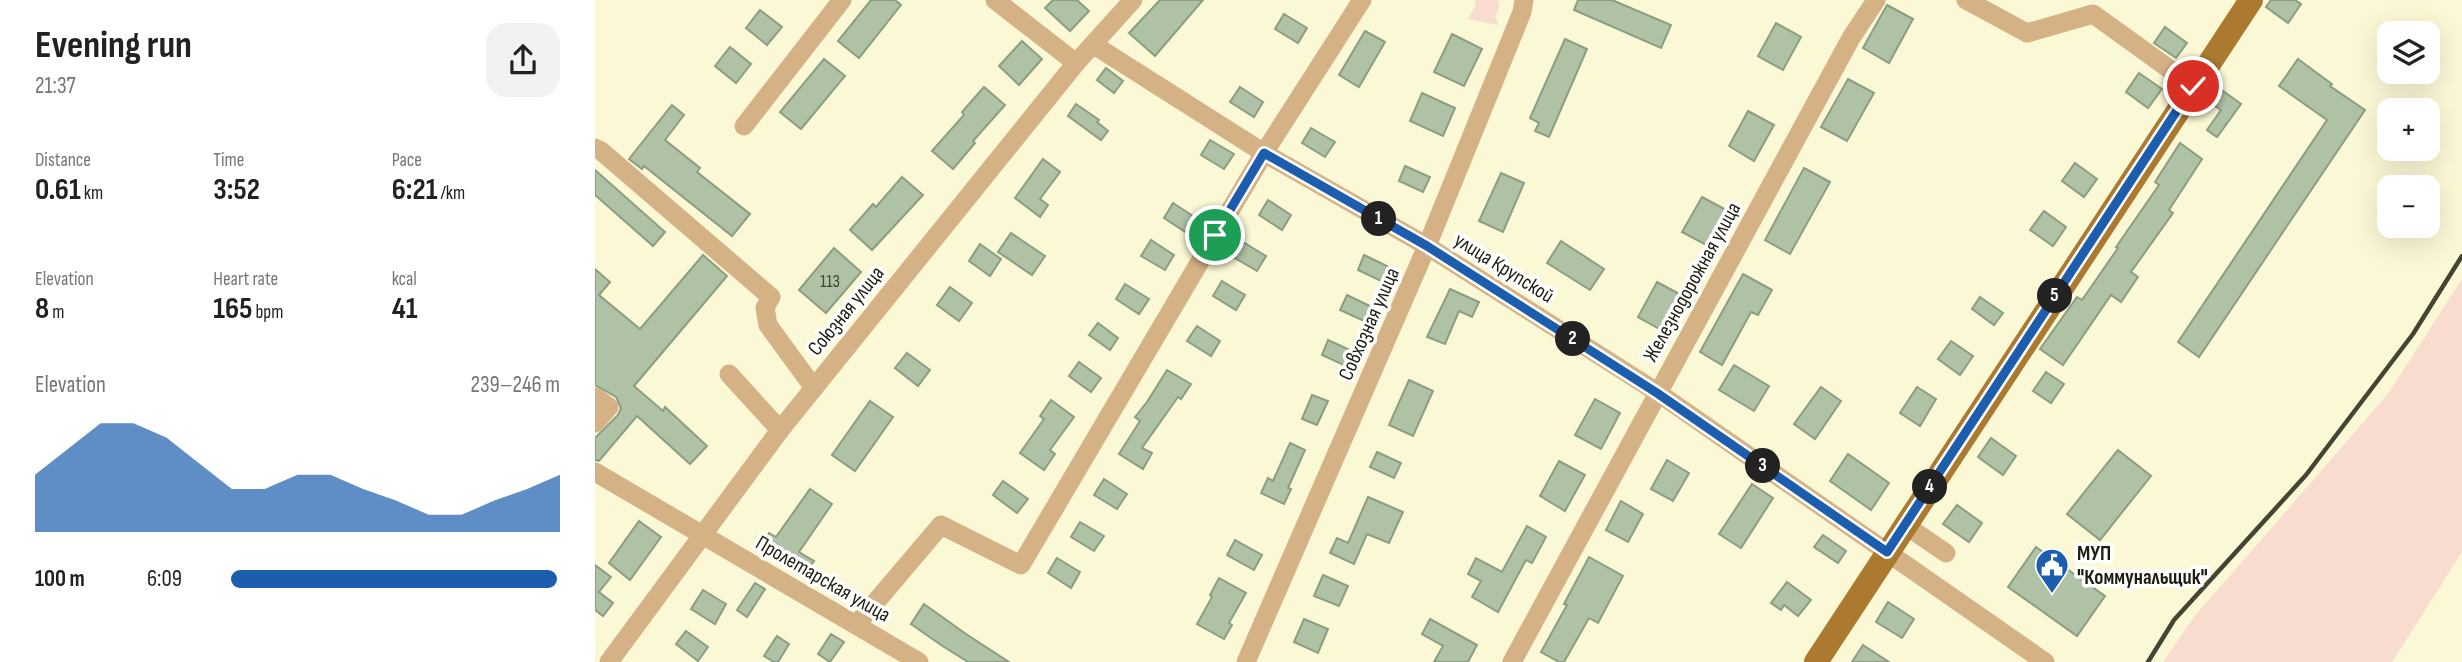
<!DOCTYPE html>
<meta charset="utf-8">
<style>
:root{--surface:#fff;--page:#f2f2f2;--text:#222;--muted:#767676;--accent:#1c5dae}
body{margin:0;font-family:"Sofia Sans Condensed",sans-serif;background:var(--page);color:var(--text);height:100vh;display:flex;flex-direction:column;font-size:26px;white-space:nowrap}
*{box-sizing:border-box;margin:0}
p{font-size:23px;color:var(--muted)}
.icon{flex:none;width:38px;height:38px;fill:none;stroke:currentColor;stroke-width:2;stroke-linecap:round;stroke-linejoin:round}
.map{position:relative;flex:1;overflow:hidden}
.drawer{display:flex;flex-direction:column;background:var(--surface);width:595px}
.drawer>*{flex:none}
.tools{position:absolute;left:1782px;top:21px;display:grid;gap:14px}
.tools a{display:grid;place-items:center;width:63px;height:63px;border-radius:14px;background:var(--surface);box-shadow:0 7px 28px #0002;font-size:35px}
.pin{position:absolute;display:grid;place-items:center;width:60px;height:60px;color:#fff;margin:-30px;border:4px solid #fff;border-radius:50%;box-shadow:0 2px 7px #0007}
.km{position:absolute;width:35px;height:35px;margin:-18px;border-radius:50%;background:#222;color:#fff;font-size:19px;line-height:35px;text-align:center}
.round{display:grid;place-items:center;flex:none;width:74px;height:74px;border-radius:21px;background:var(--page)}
.overview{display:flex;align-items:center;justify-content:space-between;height:119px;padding:0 35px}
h1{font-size:38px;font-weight:700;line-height:52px}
.stats{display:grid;grid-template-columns:repeat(3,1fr);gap:10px;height:119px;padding:7px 35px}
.stats div{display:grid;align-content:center}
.stats b{font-size:30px;font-weight:700}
.stats small{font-size:19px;font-weight:400}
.stats p{font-size:19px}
.chart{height:196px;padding:14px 35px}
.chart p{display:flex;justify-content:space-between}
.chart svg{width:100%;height:126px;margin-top:7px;fill:var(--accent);opacity:.7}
ul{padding:0 35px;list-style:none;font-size:23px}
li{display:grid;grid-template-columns:112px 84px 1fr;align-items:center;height:52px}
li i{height:18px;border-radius:9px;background:var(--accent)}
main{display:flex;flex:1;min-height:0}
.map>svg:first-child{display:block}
</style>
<main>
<section class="drawer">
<div class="overview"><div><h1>Evening run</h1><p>21:37</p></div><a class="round"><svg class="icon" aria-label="share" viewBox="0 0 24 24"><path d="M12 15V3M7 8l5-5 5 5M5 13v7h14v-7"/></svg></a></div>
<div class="stats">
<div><p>Distance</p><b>0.61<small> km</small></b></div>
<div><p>Time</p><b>3:52</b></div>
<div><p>Pace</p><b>6:21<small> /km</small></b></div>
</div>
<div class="stats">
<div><p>Elevation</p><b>8<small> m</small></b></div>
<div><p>Heart rate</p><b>165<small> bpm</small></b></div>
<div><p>kcal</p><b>41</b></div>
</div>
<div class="chart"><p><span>Elevation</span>239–246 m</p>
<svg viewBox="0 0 160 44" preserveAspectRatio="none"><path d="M0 44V24L10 15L20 6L30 6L40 11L50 20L60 29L70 29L80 24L90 24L100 29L110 33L120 38L130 38L140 33L150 29L160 24V44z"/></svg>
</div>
<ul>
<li><b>100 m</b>6:09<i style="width:99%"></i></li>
</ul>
</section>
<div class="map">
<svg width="1867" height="662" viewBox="0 0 1867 662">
<rect width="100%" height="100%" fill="#fbf8d6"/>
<g fill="#f9dcd0">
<path d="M880,0H903L905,6L900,17L904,25L873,19L881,5Z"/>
<path d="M1867,279V552L1797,662H1568L1599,617L1793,394Z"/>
</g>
<g fill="#afc2a5" stroke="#8c9e82" stroke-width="2">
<path d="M276,0H300L306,5L264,58L243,41Z"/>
<path d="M458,0H482L494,11L475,31L450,8Z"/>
<path d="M565,0H608L560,56L534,33Z"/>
<path d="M983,0H1017L1076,25L1066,48L979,10Z"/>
<path d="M1676,0H1700L1706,4L1693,23L1671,7Z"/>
<path d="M1292,5L1318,19L1294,63L1268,48Z"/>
<path d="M165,10L187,27L172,45L151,28Z"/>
<path d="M689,14L712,28L703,43L680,29Z"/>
<path d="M1181,23L1206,37L1188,70L1163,56Z"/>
<path d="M1570,27L1592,43L1581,58L1559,43Z"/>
<path d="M770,31L790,42L764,87L744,75Z"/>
<path d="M857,34L887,49L869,86L839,72Z"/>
<path d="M970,39L992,49L954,137L940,131L944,123L935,118Z"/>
<path d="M427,41L447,59L424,85L404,66Z"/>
<path d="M135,47L156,64L141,83L120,66Z"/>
<path d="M229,59L250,76L206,129L185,112Z"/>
<path d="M1703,59L1737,84L1735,86L1770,110L1604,357L1583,342L1732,120L1684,86Z"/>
<path d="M511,68L528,81L519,93L502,80Z"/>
<path d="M1544,73L1567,89L1553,108L1531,92Z"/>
<path d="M1253,79L1279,93L1252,141L1226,127Z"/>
<path d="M389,87L410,105L378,141L380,143L358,169L337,151L369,115L367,112Z"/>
<path d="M645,87L668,102L659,117L635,102Z"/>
<path d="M1624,88L1646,104L1622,137L1612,130L1626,110L1614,102Z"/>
<path d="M827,93L860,108L848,136L815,121Z"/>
<path d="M481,104L504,120L502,122L513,131L506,140L473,116Z"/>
<path d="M77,105L89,115L70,140L105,168L102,172L155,214L137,236L49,166L47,169L34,159Z"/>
<path d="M1153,111L1179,125L1159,161L1134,146Z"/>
<path d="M716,128L740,142L730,157L707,143Z"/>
<path d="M615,140L639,154L629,169L606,155Z"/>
<path d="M1585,143L1607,159L1574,210L1578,213L1536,272L1543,277L1526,302L1516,295L1468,365L1445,349L1482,297L1487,300L1523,248L1521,247L1564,185L1560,182Z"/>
<path d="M448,159L465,172L445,199L453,205L445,217L420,198Z"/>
<path d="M1480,163L1502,179L1489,197L1467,181Z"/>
<path d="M810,166L835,177L828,192L804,181Z"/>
<path d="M1209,168L1235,182L1195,254L1170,240Z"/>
<path d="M0,170L70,232L58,246L0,195Z"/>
<path d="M906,173L929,183L908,232L884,221Z"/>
<path d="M307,177L328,195L277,250L255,230L278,204L281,207Z"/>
<path d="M1107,197L1133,211L1113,246L1087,232Z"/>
<path d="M673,200L696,215L687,230L664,215Z"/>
<path d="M578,203L601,218L592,233L569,218Z"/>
<path d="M1449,211L1471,227L1458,246L1435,230Z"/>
<path d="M416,233L450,256L437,275L403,252Z"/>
<path d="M556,240L579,255L570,270L546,256Z"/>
<path d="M966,241L1009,269L995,290L952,263Z"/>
<path d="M648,242L671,256L662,271L638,257Z"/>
<path d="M385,244L406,259L395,276L374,261Z"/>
<path d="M239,248L266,272L231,313L204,290Z"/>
<path d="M108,255L132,276L39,386L68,411L70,407L112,446L95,464L42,416L4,461L0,460V438L23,415L26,408L21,397L0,385V269L15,282L4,295L45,329Z"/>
<path d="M769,255L794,267L788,282L763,270Z"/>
<path d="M1148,274L1177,290L1163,315L1156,312L1127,365L1105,352Z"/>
<path d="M627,281L650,295L641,310L618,296Z"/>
<path d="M1062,282L1088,296L1068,331L1043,317Z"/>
<path d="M530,284L554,299L544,314L521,299Z"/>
<path d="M355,287L377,303L364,321L342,305Z"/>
<path d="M855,289L884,302L877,317L864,311L850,344L832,337Z"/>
<path d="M752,295L775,306L769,321L745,310Z"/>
<path d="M1385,297L1408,313L1399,325L1377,309Z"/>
<path d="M503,323L523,338L515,350L494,335Z"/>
<path d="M602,326L625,341L616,356L592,341Z"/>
<path d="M733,340L757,351L751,366L727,355Z"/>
<path d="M1356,341L1378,356L1365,375L1343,359Z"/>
<path d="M312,353L335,370L323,386L300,368Z"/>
<path d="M484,362L506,378L496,392L474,376Z"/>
<path d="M1139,365L1174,386L1159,411L1124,390Z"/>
<path d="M572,370L596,384L586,399L583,397L547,448L557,453L548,469L524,454L545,421L540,417L552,402Z"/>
<path d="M1451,372L1469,384L1456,403L1438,391Z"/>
<path d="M814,380L838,391L818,436L794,425Z"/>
<path d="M1226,387L1246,401L1220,439L1199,424Z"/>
<path d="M1322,387L1341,399L1325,426L1305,413Z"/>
<path d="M717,395L733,401L722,425L707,419Z"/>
<path d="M1000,399L1025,413L1006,449L980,435Z"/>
<path d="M456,400L479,417L455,450L460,454L449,470L425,453L449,419L445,416Z"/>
<path d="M275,401L298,417L260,471L237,455Z"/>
<path d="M1396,438L1421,456L1408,475L1383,457Z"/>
<path d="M695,443L710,450L693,488L696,489L689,504L666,493L673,478L678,481Z"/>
<path d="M1523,450L1556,476L1505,540L1472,514Z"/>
<path d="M782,452L806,463L799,478L775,467Z"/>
<path d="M1253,454L1294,483L1276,510L1235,481Z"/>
<path d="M1072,460L1094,473L1078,501L1056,489Z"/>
<path d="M964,461L990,475L970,511L945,496Z"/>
<path d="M509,479L532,494L522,509L499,495Z"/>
<path d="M408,481L433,499L422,513L398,495Z"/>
<path d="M1157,484L1178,498L1146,548L1124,534Z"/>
<path d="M215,489L237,504L204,552L219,561L211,572L168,544L174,533L181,537Z"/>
<path d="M773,497L808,512L794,543L772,534L759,564L735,553L742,538L753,543Z"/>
<path d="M1026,501L1048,514L1033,542L1011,530Z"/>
<path d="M1362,505L1387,523L1374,542L1348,524Z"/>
<path d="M44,521L66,537L35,580L14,563Z"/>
<path d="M485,522L509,536L499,551L476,537Z"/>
<path d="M932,526L951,537L937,563L931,560L903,612L877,597L886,581L873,574L881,558L907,572Z"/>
<path d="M1228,535L1251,551L1243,563L1219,547Z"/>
<path d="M640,540L667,555L659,570L632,555Z"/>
<path d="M1441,547L1510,596L1482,636L1413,587Z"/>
<path d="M994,557L1028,576L1003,623L994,618L969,662H964L946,652L972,605L969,604Z"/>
<path d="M462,558L485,572L476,588L453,573Z"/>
<path d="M0,565L16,577L4,592L18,603L8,616L0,610Z"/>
<path d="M728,575L753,586L744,606L719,596Z"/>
<path d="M624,578L651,593L634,623L637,625L629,639L602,624L617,597L615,595Z"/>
<path d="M1192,582L1216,600L1203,616L1189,605L1186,610L1176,603Z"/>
<path d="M160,583L170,589L152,617L142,610Z"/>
<path d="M108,590L131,604L120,624L96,609Z"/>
<path d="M1293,602L1319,619L1307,638L1281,622Z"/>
<path d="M329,604L371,634L414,662H373L346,645L316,624Z"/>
<path d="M709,619L733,629L723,653L699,642Z"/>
<path d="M835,619L882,645L873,662H839L848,646L827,634Z"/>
<path d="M91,631L113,647L103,661L81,644Z"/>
<path d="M236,634L249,642L235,662L223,654Z"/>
<path d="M182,636L194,644L183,662H179L169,656Z"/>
<path d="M1268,645L1294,662H1257Z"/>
</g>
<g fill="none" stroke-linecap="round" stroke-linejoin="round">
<g stroke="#d5b285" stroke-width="19">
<path d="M400,0L481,63"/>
<path d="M1371,0L1432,33L1498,14L1598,86"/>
<path d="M499,45L669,153L832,246L1062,392L1450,662"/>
<path d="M149,126L247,0"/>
<path d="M0,148L6,151L176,297L170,308L173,325L219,388"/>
<path d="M134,374L185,430"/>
<path d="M0,397L14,407L0,423"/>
<path d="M0,472L324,662"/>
<path d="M1310,525L1351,553"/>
<path d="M262,624L346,525L426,565L669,153L767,0"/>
<path d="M14,662L185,430L481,63L538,0"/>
<path d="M651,662L832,246L927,12L929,0"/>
<path d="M917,662L1256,38L1281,0"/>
</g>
<path stroke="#ab7930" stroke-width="24" d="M1221,662L1656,0"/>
<path stroke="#454433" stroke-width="4.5" d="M1553,662L1579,620L1711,475L1818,334L1867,256"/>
</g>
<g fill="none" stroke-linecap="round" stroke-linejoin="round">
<defs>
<path id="route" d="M620,235L669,153L832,246L1062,393L1292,552L1598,86"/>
</defs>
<use href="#route" stroke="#fff" stroke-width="14"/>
<use href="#route" stroke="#1c5dae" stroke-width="9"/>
</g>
<defs>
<symbol id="civic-pin" viewBox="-11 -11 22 30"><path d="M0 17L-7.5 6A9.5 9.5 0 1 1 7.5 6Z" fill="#1c5dae" stroke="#fff"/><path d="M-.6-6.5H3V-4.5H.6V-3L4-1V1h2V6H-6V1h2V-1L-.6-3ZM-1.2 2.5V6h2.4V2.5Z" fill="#fff"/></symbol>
</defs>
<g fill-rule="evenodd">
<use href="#civic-pin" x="1438" y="546" width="38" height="52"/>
</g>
<g text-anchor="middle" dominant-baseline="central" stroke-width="7" stroke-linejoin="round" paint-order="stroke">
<g font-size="18" fill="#424635">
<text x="235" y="281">113</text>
</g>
<g font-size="21" fill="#1e1d10" stroke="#fff">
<text transform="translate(909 268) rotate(32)">улица Крупской</text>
<text transform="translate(1097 282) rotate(-61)">Железнодорожная улица</text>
<text transform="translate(251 311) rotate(-51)">Союзная улица</text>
<text transform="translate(774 324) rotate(-66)">Совхозная улица</text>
<text transform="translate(228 579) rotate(30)">Пролетарская улица</text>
</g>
<g font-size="21" font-weight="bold" fill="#1e1d10" stroke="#fff" text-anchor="start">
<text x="1482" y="553">МУП<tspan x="1482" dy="24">"Коммунальщик"</tspan></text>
</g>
</g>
</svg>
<div class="tools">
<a><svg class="icon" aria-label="layers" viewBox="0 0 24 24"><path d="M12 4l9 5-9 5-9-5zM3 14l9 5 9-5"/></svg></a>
<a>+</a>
<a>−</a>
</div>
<div class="pin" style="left:620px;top:235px;background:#1e9e55"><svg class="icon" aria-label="arrive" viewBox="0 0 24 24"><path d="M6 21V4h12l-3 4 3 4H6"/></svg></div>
<div class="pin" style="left:1598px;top:86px;background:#d93025"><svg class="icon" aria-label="check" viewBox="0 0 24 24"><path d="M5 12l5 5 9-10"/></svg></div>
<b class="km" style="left:784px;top:219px">1</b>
<b class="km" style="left:978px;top:339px">2</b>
<b class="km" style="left:1168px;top:466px">3</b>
<b class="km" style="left:1335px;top:487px">4</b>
<b class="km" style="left:1460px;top:296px">5</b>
</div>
</main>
